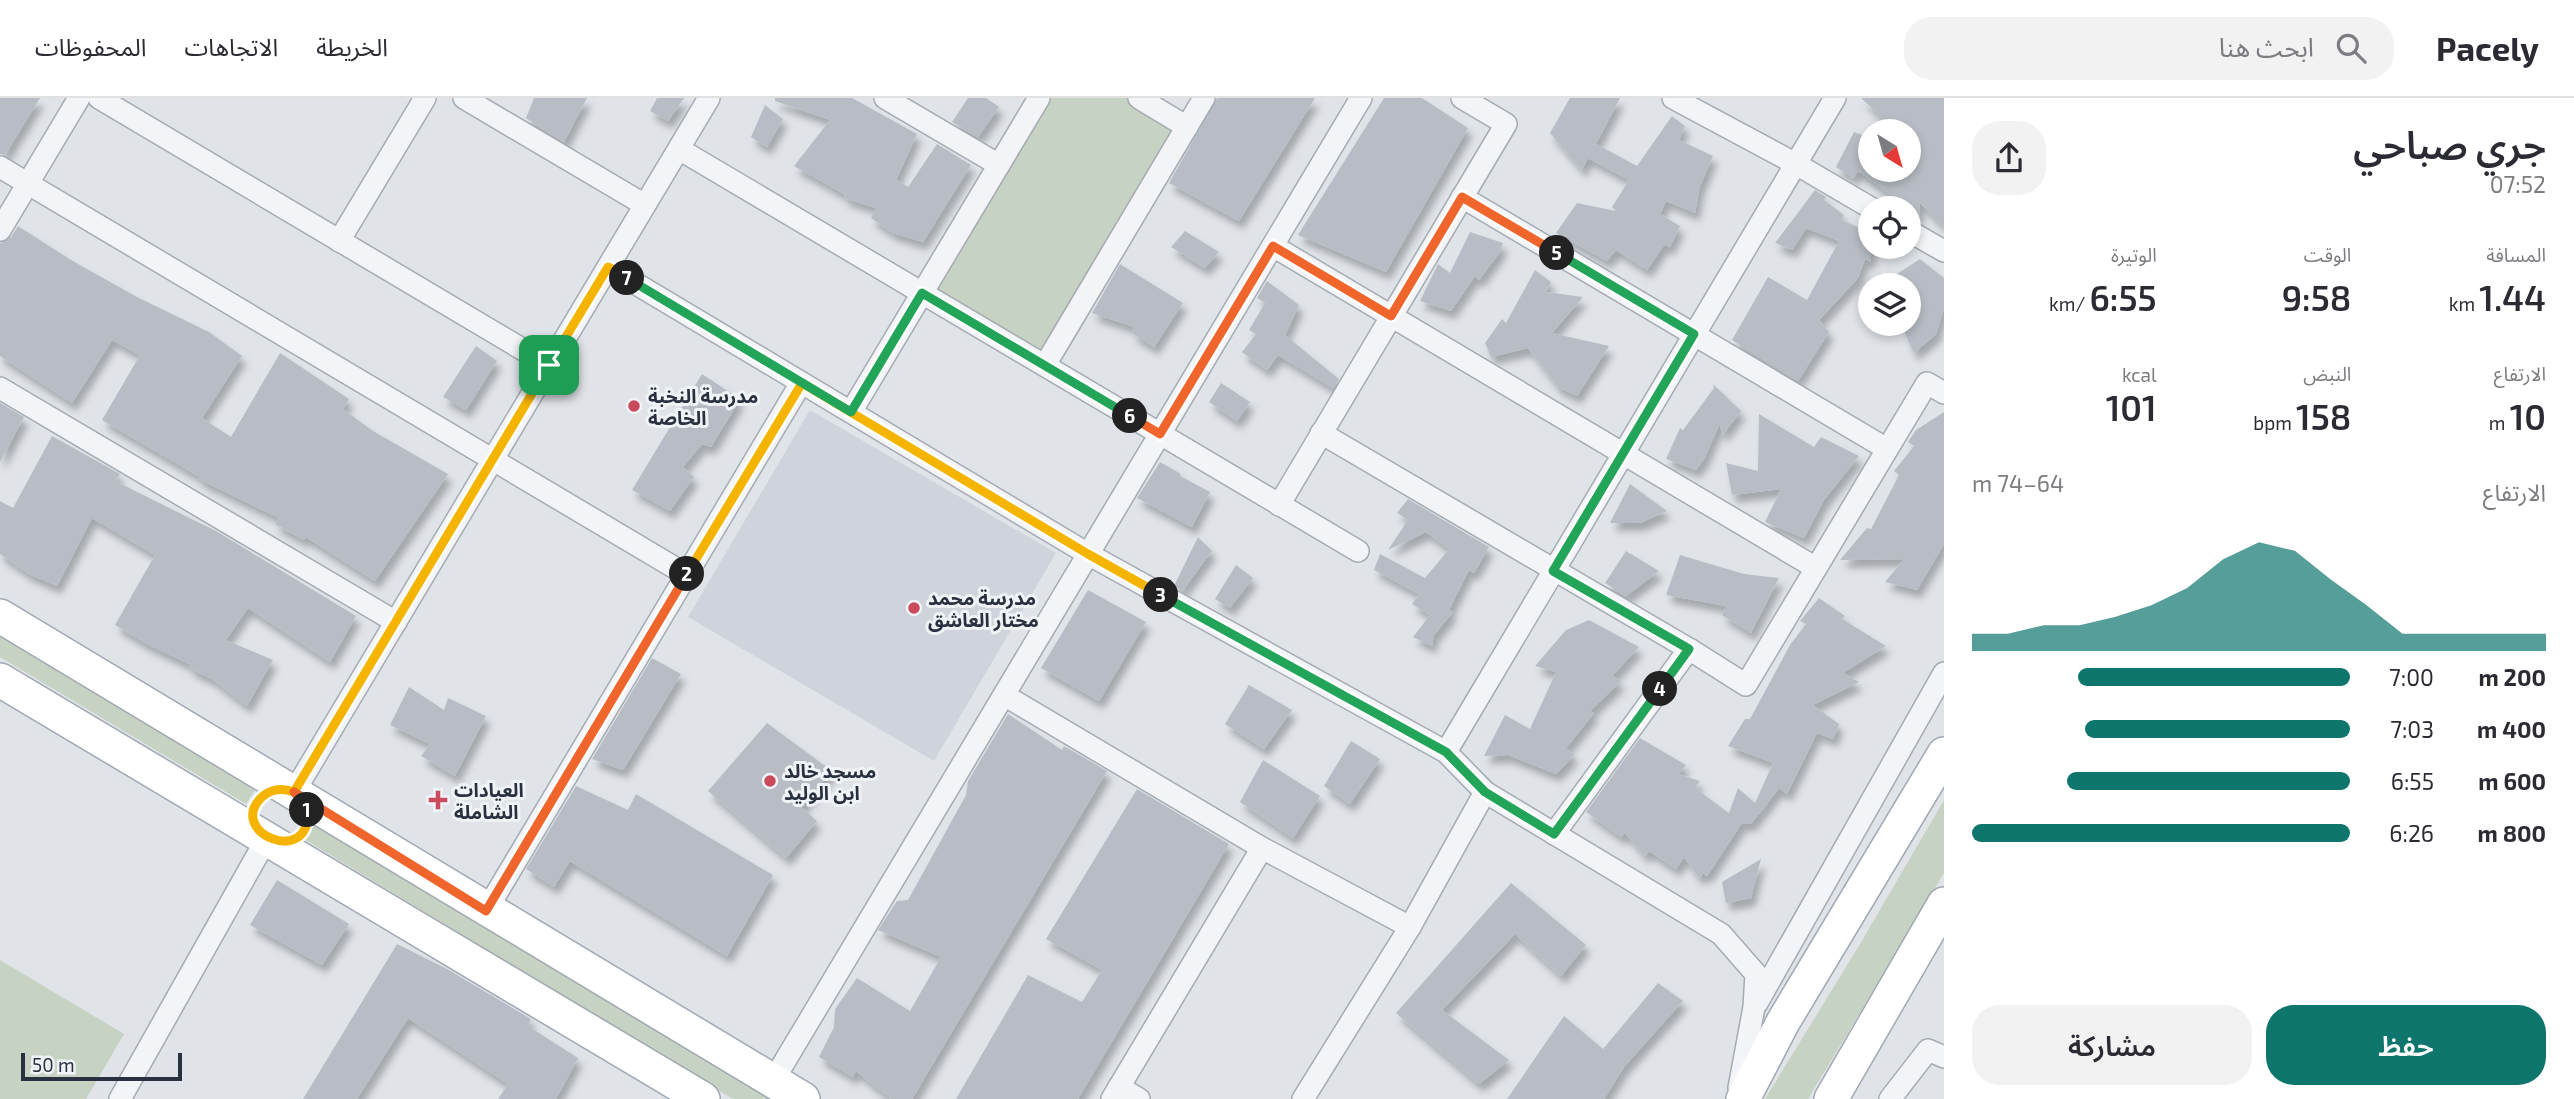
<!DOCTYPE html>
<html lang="ar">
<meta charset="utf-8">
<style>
:root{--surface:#fff;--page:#f2f2f3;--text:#2b2b33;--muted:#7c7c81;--line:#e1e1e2;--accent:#0f766e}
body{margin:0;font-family:"Exo 2","Noto Sans Arabic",sans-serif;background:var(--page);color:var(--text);direction:rtl;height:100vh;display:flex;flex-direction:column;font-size:26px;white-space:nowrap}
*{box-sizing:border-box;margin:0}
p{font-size:23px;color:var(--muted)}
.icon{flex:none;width:38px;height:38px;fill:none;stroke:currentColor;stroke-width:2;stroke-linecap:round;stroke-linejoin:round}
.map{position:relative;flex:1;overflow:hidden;direction:ltr}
.details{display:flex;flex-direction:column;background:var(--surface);width:630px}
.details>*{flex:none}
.needle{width:46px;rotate:143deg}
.controls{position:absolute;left:1858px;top:21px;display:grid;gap:14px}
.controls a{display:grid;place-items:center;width:63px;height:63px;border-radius:50%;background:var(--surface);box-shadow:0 4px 10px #0003;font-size:35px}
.scale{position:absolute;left:21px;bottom:18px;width:161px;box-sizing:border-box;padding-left:7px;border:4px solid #293140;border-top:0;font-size:19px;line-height:24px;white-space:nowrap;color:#293140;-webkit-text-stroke:5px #f0f3f6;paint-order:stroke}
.pin{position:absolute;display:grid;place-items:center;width:60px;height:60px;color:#fff;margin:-30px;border-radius:14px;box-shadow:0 4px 10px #0006}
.km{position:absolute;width:35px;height:35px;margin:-18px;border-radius:50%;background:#222;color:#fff;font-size:19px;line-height:35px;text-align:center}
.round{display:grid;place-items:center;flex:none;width:74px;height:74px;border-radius:28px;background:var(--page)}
.headline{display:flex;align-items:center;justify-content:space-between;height:119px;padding:0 28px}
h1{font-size:38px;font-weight:600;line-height:52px}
.metrics{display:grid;grid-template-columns:repeat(3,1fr);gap:10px;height:119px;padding:7px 28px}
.metrics div{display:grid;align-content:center}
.metrics b{font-size:35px;font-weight:600}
.metrics small{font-size:19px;font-weight:400}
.metrics p{font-size:19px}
.chart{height:196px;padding:14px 28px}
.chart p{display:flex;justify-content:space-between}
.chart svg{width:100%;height:126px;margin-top:7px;fill:var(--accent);opacity:.7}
.action{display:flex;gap:14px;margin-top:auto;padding:14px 28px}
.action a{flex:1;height:80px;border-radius:28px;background:var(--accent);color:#fff;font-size:28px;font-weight:600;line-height:80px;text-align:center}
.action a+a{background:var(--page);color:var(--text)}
ul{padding:0 28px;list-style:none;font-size:23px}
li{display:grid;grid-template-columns:112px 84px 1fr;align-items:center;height:52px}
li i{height:18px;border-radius:9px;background:var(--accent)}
header{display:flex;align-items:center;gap:42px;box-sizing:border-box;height:98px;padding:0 35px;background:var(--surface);border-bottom:2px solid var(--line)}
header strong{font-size:33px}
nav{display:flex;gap:38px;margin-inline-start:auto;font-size:24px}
.search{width:490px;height:63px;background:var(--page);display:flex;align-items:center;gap:18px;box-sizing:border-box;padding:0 24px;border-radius:28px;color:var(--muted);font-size:26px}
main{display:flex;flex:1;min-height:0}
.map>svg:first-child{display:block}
</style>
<header>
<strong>Pacely</strong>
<div class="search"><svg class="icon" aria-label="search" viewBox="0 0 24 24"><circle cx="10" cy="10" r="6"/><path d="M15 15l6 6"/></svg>ابحث هنا</div>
<nav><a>الخريطة</a><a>الاتجاهات</a><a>المحفوظات</a></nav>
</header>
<main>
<section class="details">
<div class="headline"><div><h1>جري صباحي</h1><p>07:52</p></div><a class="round"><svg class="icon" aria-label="share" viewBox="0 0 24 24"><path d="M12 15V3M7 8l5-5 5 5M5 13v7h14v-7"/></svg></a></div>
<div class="metrics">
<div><p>المسافة</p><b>1.44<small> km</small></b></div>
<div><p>الوقت</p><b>9:58</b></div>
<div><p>الوتيرة</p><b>6:55<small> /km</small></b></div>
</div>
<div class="metrics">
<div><p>الارتفاع</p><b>10<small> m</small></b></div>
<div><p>النبض</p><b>158<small> bpm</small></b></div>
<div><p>kcal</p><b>101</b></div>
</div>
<div class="chart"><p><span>الارتفاع</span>64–74 m</p>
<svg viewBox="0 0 160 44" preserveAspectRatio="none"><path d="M0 44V38L10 38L20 35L30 35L40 32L50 28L60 22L70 12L80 6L90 9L100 19L110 28L120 38L130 38L140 38L150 38L160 38V44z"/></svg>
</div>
<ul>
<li><b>200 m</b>7:00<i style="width:72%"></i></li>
<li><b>400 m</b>7:03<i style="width:70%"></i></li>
<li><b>600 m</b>6:55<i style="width:75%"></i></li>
<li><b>800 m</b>6:26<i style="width:100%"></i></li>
</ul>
<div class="action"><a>حفظ</a><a>مشاركة</a></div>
</section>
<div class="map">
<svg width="1944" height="1001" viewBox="0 0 1944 1001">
<defs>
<filter id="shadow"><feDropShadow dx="4.5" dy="8" stdDeviation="3.5" flood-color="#0004"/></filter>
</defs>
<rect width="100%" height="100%" fill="#e0e4e9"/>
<path fill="#cfd3db" d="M810,312L1056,455L934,663L688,519Z"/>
<g fill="#c6d2c2">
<path d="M1039,0H1139L1187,29L1045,267L922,195Z"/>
<path d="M0,538L255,692L246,706L0,559Z"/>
<path d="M1944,702V775L1808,1001H1765L1860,846Z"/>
<path d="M314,726L772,1001H733L304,741Z"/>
<path d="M0,862L124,936L86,1001H0Z"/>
</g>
<g fill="#b8bdc5" filter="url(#shadow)">
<path d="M0,0H40L5,57L0,56Z"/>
<path d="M534,0H587L564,44L526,20Z"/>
<path d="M657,0H684L668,23L650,13Z"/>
<path d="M775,0H852L917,36L896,82L908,89L937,46L971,67L923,144L893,135L871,120L876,110L844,100L846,97L794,68L830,22L775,3Z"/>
<path d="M968,0H986L999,9L978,39L952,24Z"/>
<path d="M1217,0H1315L1239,123L1169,85Z"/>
<path d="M1384,0H1422L1468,30L1386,174L1298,137Z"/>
<path d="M1570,0H1620L1596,46L1637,68L1672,18L1685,28L1679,42L1713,58L1700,88L1695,115L1666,103L1660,116L1680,128L1670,149L1664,147L1647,172L1616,152L1607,163L1556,135L1577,105L1616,113L1612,109L1629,82L1588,60L1582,72L1550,35Z"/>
<path d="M1861,0H1944V129L1919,104L1920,121L1909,110L1858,73L1853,80L1836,69L1854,34L1871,40V72H1909V53L1924,58L1909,44V33L1887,24Z"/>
<path d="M765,7L783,21L767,49L751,39Z"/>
<path d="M1815,92L1826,99L1824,102L1844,117L1842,122L1871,135V164L1865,161L1858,180L1819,222L1829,234L1798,283L1732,242L1768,179L1807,202L1839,143L1806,130L1792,152L1775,145Z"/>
<path d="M18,128L71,162L137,199L209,234L242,258L202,320L231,339L280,255L349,301L343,311L373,333L448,376L375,483L306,439L304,442L275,426L279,420L199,381L200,379L102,322L140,257L112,242L72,305L0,258V145L11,139Z"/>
<path d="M1185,133L1219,154L1205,170L1171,149Z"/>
<path d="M1470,134L1503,145L1500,154L1479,182L1475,178L1451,213L1420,203L1438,166L1450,175Z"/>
<path d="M1920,161L1944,180V211L1936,236L1914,255L1901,226H1909V187H1903L1892,179Z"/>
<path d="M1120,166L1183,205L1154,249L1133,236L1134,229L1092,215Z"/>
<path d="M1535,172L1551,184L1546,194L1583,199L1552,235L1609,248L1577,298L1558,289L1528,250L1491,259L1485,245L1502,221L1506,225Z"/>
<path d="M1267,183L1299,207L1285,237L1339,281L1333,290L1278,257L1267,272L1242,254L1256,236L1249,232L1265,205L1257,200Z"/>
<path d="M476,248L497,263L466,312L443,299Z"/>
<path d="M702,276L740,301L711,349L702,346L683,369L694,379L670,413L632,392Z"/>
<path d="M1221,285L1250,304L1237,323L1209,304Z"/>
<path d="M1713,286L1741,313L1722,338L1720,325L1704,361L1696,372L1666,361L1680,330L1683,332L1714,290Z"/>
<path d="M0,305L24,319L0,364Z"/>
<path d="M1944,314V446L1917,492L1885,484L1904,461L1840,462L1867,430L1871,431L1899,377L1894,373L1914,348L1908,344L1916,332Z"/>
<path d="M1759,316L1814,349L1821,339L1859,358L1824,402L1804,440L1765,424L1781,391L1732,397L1726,365L1758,373Z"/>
<path d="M52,338L120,376L115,383L216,433L356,518L330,564L248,510L226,542L273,562L247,608L212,581L189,570L191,567L147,546L115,527L155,457L92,420L57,488L29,476L0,456V403L13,410Z"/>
<path d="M1160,364L1181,376L1180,378L1210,394L1192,429L1137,400Z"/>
<path d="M1630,386L1667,413L1640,425H1610Z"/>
<path d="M1408,401L1489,449L1474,475L1469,472L1449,512L1453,514L1434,537L1432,548L1413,539L1430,517L1412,506L1419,496L1374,472L1380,456L1425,480L1449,451L1426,434L1388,452L1408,422L1397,415Z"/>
<path d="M1198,439L1212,453L1182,493L1174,488Z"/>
<path d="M1626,453L1659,473L1626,498L1605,485Z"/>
<path d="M1680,457L1744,476L1779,480L1751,535L1722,517L1726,508L1666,497Z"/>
<path d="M1236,467L1253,480L1230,510L1215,501Z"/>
<path d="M1088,492L1146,524L1099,603L1041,570Z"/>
<path d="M1819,500L1845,518L1842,521L1886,548L1843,575L1859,584L1813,607L1839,626L1833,641L1817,635L1787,696L1779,690L1751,726L1742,725L1707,778L1703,775L1699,780L1684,759L1676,771L1649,753L1645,758L1625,735L1621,739L1586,714L1640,640L1686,667L1678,676L1700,683L1695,690L1729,715L1738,690L1755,705L1773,665L1728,648L1745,621H1750L1790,547L1806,526L1800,523Z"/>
<path d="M1589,522L1639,549L1612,578L1621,583L1590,613L1594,615L1566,650L1574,657L1556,676L1508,657L1484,658L1505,617L1530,631L1556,574L1535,568L1566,532Z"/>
<path d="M652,560L681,576L623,672L592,661Z"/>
<path d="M1249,587L1292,612L1264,651L1225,626Z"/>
<path d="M409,589L444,612L448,600L486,618L455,678L421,658L430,646L390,627Z"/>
<path d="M1008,616L1062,652L1064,648L1107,673L912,1001H891L856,973L853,979L819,959L834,929L835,911L857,880L910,913L941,859L878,832L897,803L908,802L966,697L968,683Z"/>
<path d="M767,625L832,673L801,709L817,723L786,760L708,693Z"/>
<path d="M1351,643L1380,661L1350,706L1324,688Z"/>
<path d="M1263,662L1320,698L1293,740L1240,704Z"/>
<path d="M576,688L628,712L636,696L773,777L727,858L570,763L554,789L526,771Z"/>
<path d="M1137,691L1229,746L1078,1001H956L1028,877L1082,904L1102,872L1046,841Z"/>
<path d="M1761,761L1751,800L1726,805L1722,784Z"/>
<path d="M277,782L349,826L322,867L250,827Z"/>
<path d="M1511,785L1586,847L1561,878L1515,836L1442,912L1509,962L1479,986L1396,915Z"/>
<path d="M397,846L447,871L531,921L528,928L578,960L556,1001H498L508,986L408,920L357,1001H303Z"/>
<path d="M1658,885L1683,903L1624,969L1604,1001H1507L1564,918L1603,951Z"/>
</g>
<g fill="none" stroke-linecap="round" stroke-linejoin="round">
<defs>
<g id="street">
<path d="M99,0L549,267"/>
<path d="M464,0L645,107"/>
<path d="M885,0L999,67"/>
<path d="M1139,0L1187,29"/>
<path d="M1673,0L1796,66L1871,110"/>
<path d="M679,51L1358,453"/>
<path d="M0,69L687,477"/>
<path d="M1462,99L1887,351"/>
<path d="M0,132L79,0"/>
<path d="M1909,133L1944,153"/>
<path d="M339,143L425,0"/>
<path d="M1273,148L1816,470"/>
<path d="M608,169L1088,456L1446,654L1485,694L1721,836L1756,876L1754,909L1739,990"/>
<path d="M1045,267L1204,0"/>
<path d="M0,290L396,524"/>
<path d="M851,314L1039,0"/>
<path d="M1321,335L1689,551L1746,587L1927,285L1944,295"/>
<path d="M1279,407L1506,26L1462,0"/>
<path d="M1004,597L1262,750L1410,829"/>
<path d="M1446,654L1835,0"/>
<path d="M294,694L709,0"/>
<path d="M1554,736L1689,551"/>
<path d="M486,813L801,285"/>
<path d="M1757,905L1944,575"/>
<path d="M773,983L1361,0"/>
<path d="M1119,989L1139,1001"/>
<path d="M120,1001L267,740"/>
<path d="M1112,1001L1262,750"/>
<path d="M1303,1001L1410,829L1485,694"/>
<path d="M1890,1001L1928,952L1944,959"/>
</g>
<g id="primary">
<path d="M0,518C268,678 535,841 803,1001"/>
<path d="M0,582L703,1001"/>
<path d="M1743,1001L1783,924L1944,656"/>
<path d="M1831,1001L1944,806"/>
</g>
</defs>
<use href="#street" stroke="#a5abb3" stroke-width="24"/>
<use href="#primary" stroke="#a0a8b4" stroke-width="36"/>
<use href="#street" stroke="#f3f4f7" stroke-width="21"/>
<use href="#primary" stroke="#fff" stroke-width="33"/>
</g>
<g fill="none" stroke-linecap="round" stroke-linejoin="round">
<defs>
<path id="split-1" d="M307,712C313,771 223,734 263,698C273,690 283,690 294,694L549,267"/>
<path id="split-2" d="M307,712L302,701L294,694L486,813L687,476"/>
<path id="split-3" d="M687,476L802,285L1088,456L1161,497"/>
<path id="split-4" d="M1161,497L1446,654L1485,694L1554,736L1660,591"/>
<path id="split-5" d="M1557,155L1694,236L1553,473L1689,551L1660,591"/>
<path id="split-6" d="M1130,318L1160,336L1273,148L1391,218L1462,99L1557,155"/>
<path id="split-7" d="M627,180L851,314L922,195L1130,318"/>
<path id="split-8" d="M549,267L608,169L627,180"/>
</defs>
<use href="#split-1" stroke="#fff" stroke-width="14"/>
<use href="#split-2" stroke="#fff" stroke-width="14"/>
<use href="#split-3" stroke="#fff" stroke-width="14"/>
<use href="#split-4" stroke="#fff" stroke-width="14"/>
<use href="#split-5" stroke="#fff" stroke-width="14"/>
<use href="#split-6" stroke="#fff" stroke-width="14"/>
<use href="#split-7" stroke="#fff" stroke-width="14"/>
<use href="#split-8" stroke="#fff" stroke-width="14"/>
<use href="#split-1" stroke="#f5b400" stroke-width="9"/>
<use href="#split-2" stroke="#f0652b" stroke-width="9"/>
<use href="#split-3" stroke="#f5b400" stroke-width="9"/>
<use href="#split-4" stroke="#22a559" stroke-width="9"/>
<use href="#split-5" stroke="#22a559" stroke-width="9"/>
<use href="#split-6" stroke="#f0652b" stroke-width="9"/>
<use href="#split-7" stroke="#22a559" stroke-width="9"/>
<use href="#split-8" stroke="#f5b400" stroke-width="9"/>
</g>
<g fill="#ca495c" stroke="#f0f3f6" stroke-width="2.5">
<circle cx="634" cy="308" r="7"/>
<circle cx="914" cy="510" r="7"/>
<circle cx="770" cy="683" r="7"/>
<path d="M434.5 691.5h7v7h7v7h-7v7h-7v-7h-7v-7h7z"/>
</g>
<g text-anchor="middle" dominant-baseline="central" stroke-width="6" stroke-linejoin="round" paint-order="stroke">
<g font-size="19" font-weight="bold" fill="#293140" stroke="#f0f3f6" text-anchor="start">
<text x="648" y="297">مدرسة النخبة<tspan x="648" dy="22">الخاصة</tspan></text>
<text x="928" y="499">مدرسة محمد<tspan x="928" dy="22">مختار العاشق</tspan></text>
<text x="784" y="672">مسجد خالد<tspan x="784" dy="22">ابن الوليد</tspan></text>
<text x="454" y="691">العيادات<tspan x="454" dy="22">الشاملة</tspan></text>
</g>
</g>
</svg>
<div class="controls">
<a><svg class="needle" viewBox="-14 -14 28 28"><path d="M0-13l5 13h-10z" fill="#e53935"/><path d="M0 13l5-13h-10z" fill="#7c7c81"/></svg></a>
<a><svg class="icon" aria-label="locate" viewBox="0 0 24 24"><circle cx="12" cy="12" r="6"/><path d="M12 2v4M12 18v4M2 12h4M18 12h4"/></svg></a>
<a><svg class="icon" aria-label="layers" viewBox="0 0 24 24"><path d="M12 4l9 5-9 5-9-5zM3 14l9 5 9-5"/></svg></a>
</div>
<div class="scale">50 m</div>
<div class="pin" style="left:549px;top:267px;background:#1e9e55"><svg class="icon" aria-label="arrive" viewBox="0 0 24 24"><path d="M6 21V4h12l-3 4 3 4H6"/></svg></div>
<b class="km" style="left:307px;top:712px">1</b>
<b class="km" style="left:687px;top:476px">2</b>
<b class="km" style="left:1161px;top:497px">3</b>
<b class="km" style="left:1660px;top:591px">4</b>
<b class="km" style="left:1557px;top:155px">5</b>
<b class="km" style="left:1130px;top:318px">6</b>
<b class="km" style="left:627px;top:180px">7</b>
</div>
</main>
